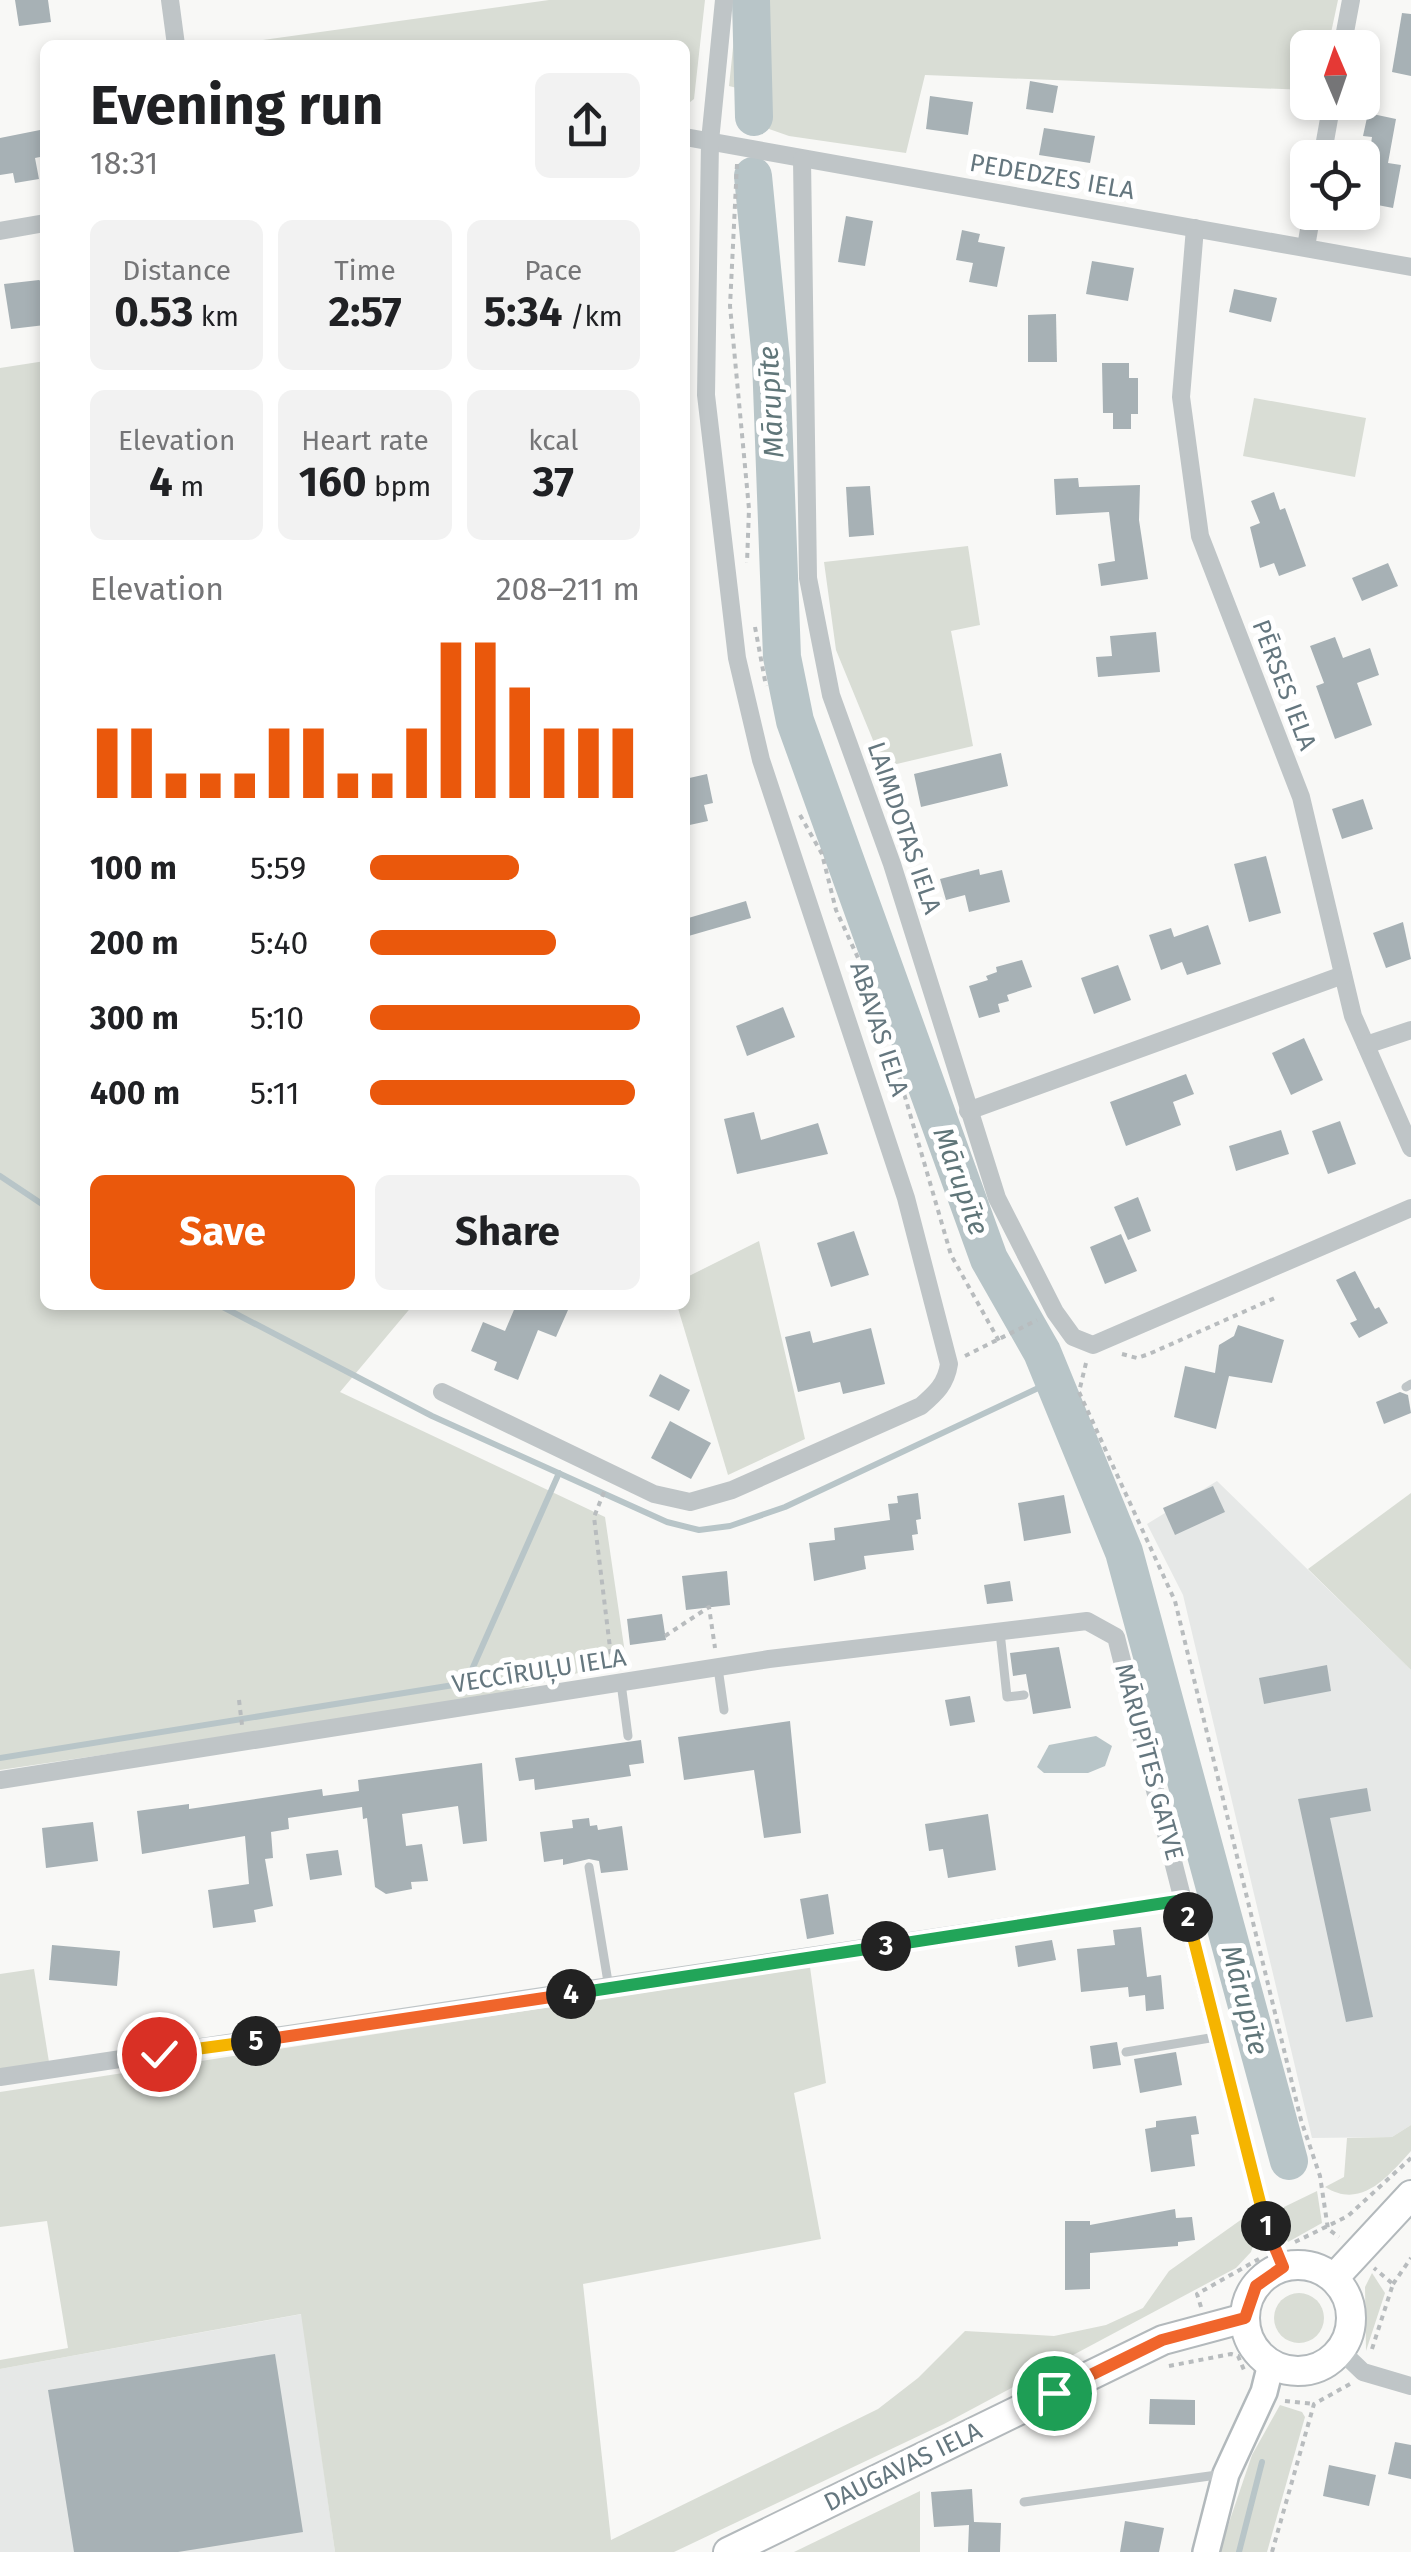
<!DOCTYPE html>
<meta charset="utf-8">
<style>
:root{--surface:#fff;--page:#f2f2f2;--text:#202124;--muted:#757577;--accent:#ea580c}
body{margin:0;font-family:"Fira Sans",sans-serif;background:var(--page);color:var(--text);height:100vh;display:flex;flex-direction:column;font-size:38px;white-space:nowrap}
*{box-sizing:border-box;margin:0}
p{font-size:32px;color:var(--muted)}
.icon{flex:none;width:55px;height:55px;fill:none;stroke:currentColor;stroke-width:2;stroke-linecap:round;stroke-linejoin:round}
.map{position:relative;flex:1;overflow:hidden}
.side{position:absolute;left:40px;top:40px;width:650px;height:1270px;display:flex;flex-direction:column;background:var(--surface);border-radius:15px;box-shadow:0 5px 15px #0003}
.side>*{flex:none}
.needle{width:65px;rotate:358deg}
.buttons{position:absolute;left:1290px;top:30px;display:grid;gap:20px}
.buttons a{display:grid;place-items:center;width:90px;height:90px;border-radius:15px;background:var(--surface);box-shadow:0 5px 15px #0003;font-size:50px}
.pin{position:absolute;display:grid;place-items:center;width:85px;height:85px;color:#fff;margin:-42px;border:5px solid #fff;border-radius:50%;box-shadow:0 2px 10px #0007}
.km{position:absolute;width:50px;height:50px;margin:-25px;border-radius:50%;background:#222;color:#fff;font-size:28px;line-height:50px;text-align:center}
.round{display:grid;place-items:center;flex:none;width:105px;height:105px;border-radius:15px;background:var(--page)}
.overview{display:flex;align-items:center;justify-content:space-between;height:170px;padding:0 50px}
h1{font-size:55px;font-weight:700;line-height:75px}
.figures{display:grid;grid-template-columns:repeat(3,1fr);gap:15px;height:170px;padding:10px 50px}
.figures div{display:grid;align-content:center;border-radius:15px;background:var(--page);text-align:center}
.figures b{font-size:42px;font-weight:700}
.figures small{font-size:28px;font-weight:400}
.figures p{font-size:28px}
.chart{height:280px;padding:20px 50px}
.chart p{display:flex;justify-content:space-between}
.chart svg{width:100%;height:180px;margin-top:10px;stroke:var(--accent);stroke-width:6}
.button{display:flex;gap:20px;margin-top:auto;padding:20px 50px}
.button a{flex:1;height:115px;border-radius:15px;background:var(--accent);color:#fff;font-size:40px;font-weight:700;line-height:115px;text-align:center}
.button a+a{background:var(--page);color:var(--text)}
ul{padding:0 50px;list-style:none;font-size:32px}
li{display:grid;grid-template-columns:160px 120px 1fr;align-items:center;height:75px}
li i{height:25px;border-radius:12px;background:var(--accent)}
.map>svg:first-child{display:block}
</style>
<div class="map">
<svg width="1411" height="2552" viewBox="0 0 1411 2552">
<rect width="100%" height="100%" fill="#f8f8f6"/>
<g fill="#e6e8e7">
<path d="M1217,1481L1411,1670V2125L1392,2137L1312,2138L1183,1595L1147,1524Z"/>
<path d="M302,2314L335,2552H0V2369Z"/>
</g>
<g fill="#d9ddd5">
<path d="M549,0H705L694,99L685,106V45H228Z"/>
<path d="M738,0H1338L1328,47L1308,48L1307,90L925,75L906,153L789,136L744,120L745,90L729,86Z"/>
<path d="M45,361V1305H413L340,1392L605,1517L626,1660L482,1699L0,1770V368Z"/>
<path d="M1254,398L1366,418L1355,477L1243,456Z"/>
<path d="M968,546L980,625L951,631L973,746L884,767L836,650L824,562Z"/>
<path d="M759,1241L805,1439L728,1475L677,1305H685V1278Z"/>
<path d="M1411,1493V1670L1308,1569Z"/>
<path d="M810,1967L826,2083L794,2093L821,2239L583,2284L611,2540L878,2409L918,2378L965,2331L1054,2336L1106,2325L1143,2308L1169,2271L1249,2214L1257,2234L1251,2252L1236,2268L944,2424L674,2552H335L301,2314L0,2369V2360L68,2348L47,2221L0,2227V2092Z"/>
<path d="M34,1969L49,2062L0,2069V1974Z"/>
<path d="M1411,2125V2151C1388,2176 1362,2210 1325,2187L1344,2177L1347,2138L1392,2137Z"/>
<path d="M1317,2191L1322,2223L1288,2242L1280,2226L1284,2207Z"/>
<path d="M1372,2273L1385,2293L1366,2351L1365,2287Z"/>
<circle cx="1299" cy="2318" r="25"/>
<path d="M1280,2405L1302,2412L1305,2417L1267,2552H1219L1252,2455Z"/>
<path d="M920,2491V2552H794Z"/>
</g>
<path fill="#b8c5c8" d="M1096,1736L1112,1746L1105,1766L1088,1773H1044L1037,1767L1049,1745Z"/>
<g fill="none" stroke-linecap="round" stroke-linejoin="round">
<g stroke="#b8c5c8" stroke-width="6">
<path d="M0,1176L45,1206"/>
<path d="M219,1305L432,1416L667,1522L699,1530L730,1526L785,1507L1051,1382"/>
<path d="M0,1758L466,1683L559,1473"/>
<path d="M1239,2552L1262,2462"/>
</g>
<g stroke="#b8c5c8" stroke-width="38">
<path d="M751,0L754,117"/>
<path d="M753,176L771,360L782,657L795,721L989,1259L1042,1352L1124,1552L1289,2161"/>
</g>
</g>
<g fill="#a7b1b5">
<path d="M15,0H48L51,22L19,26Z"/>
<path d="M1402,13L1411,14V76L1392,72Z"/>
<path d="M1030,81L1058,86L1053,113L1026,109Z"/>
<path d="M930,96L973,102L968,135L926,129Z"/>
<path d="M1368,113L1396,119L1388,163L1401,165L1393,208L1362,202L1372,137L1363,136Z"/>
<path d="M1044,128L1095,136L1090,163L1039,155Z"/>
<path d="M45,129V156L35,158L39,179L15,183L13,173L0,175V138Z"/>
<path d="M846,216L873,221L865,266L838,262Z"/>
<path d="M962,230L980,234L978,242L1005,247L997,287L969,282L973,263L956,260Z"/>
<path d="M1092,261L1134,268L1128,301L1086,294Z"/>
<path d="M39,280L45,284V325L11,329L4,284Z"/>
<path d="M1234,289L1277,298L1271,322L1229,312Z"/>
<path d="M1056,314L1057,362H1028V315Z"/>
<path d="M1102,363H1129V378H1138V414H1131V429H1113V413H1103Z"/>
<path d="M1078,478L1079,487L1140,485L1139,520L1148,579L1101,586L1098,564L1115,561L1109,512L1056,515L1054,479Z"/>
<path d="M870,486L874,535L849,537L846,487Z"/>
<path d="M1274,492L1280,510L1285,508L1306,566L1279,576L1274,563L1260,568L1250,527L1260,523L1251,501Z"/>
<path d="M1388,563L1398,586L1362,601L1352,578Z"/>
<path d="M1156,632L1160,672L1098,677L1096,657L1112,656L1110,636Z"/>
<path d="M1335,637L1343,658L1370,648L1379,675L1357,683L1372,725L1335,739L1316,686L1324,683L1310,646Z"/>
<path d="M1001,753L1008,786L921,807L914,774Z"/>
<path d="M707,774L713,803L704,805L708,821L685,826V779Z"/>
<path d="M1363,799L1373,829L1342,839L1332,809Z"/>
<path d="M1266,856L1281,913L1249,922L1234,864Z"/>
<path d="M979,869L980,875L1002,870L1010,902L969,912L965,895L946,900L940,879Z"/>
<path d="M746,901L751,918L685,937V919Z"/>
<path d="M1403,922L1411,959L1386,968L1373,933Z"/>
<path d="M1208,925L1221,964L1187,975L1182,962L1161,970L1149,935L1171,928L1174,937Z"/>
<path d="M1022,960L1032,987L1007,995L1009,1001L998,1004L1000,1012L979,1018L969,986L988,980L986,976L997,972L996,967Z"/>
<path d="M1118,965L1131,1000L1094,1014L1081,978Z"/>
<path d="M783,1007L795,1037L747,1056L736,1026Z"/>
<path d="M1304,1038L1323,1080L1291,1095L1272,1053Z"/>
<path d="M1186,1074L1194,1094L1173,1102L1181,1125L1126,1146L1110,1102Z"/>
<path d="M754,1112L761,1140L818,1123L828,1154L737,1174L724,1119Z"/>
<path d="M1340,1121L1356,1164L1328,1174L1312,1131Z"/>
<path d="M1281,1130L1289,1154L1236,1171L1229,1146Z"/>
<path d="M1138,1197L1151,1231L1128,1240L1114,1207Z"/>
<path d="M854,1231L869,1275L831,1287L817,1243Z"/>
<path d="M1121,1234L1137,1271L1105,1284L1090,1247Z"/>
<path d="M1355,1271L1375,1309L1379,1307L1388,1323L1359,1338L1350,1323L1357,1320L1336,1280Z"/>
<path d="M516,1305H555L568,1310L556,1337L538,1330L518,1380L494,1370L497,1362L471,1351L483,1322L505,1331Z"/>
<path d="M1238,1325L1284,1340L1272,1383L1229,1376L1216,1429L1174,1417L1185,1366L1215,1373L1219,1345L1234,1336Z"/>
<path d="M871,1328L885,1384L843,1394L840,1382L798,1392L785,1337L810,1331L813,1343Z"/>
<path d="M660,1374L690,1390L679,1411L649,1396Z"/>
<path d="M1400,1392L1408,1395L1411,1413L1384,1424L1376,1402Z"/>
<path d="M670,1421L711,1443L691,1479L651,1458Z"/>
<path d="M1213,1486L1225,1512L1175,1535L1163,1508Z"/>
<path d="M918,1493L921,1519L916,1520L918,1534L912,1535L914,1550L864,1556L866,1569L814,1581L809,1543L835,1540L834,1528L890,1520L888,1504L898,1503L897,1496Z"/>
<path d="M1064,1495L1071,1533L1024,1541L1018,1503Z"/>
<path d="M727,1571L730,1605L686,1610L682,1576Z"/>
<path d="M1010,1581L1013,1601L987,1604L984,1585Z"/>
<path d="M662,1614L666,1640L630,1645L627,1619Z"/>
<path d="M1059,1647L1071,1708L1033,1714L1026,1674L1013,1676L1010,1653Z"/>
<path d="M1327,1665L1331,1691L1264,1704L1259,1678Z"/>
<path d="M970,1696L975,1722L950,1726L945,1700Z"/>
<path d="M790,1721L801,1833L764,1838L754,1770L684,1780L678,1737Z"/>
<path d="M641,1740L644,1763L629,1765L631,1776L535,1790L534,1779L519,1781L515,1758Z"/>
<path d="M482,1763L487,1841L463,1844L458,1806L402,1814L406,1846L422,1844L428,1881L411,1882L412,1889L386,1894L375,1887L367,1818L363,1819L362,1807L288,1818L289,1829L271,1832L273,1858L265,1859L273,1906L254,1910L256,1922L213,1928L208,1890L249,1884L245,1836L142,1854L137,1811L189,1804V1809L322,1789L323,1796L359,1791L358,1780Z"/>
<path d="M1367,1788L1371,1811L1330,1818L1373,2017L1346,2022L1298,1799Z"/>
<path d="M988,1814L996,1870L948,1878L943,1849L929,1851L925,1824Z"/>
<path d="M589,1818L590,1826L597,1825L598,1830L622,1826L628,1870L601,1873L599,1861L589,1859L563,1865V1859L544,1862L540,1832L573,1828L572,1820Z"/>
<path d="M93,1822L98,1861L46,1868L42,1828Z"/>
<path d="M338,1850L342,1875L310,1880L306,1854Z"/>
<path d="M828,1894L834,1934L807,1939L800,1899Z"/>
<path d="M1141,1927L1147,1977L1161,1975L1164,2009L1146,2011L1145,1995L1129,1997L1128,1987L1081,1992L1077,1949L1115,1945L1113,1930Z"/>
<path d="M1052,1940L1056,1960L1018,1967L1015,1946Z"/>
<path d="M52,1945L120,1951L117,1986L49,1980Z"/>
<path d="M1117,2042L1121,2065L1093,2069L1090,2046Z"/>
<path d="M1176,2052L1182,2085L1140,2093L1134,2059Z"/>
<path d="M1196,2116L1199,2134L1191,2135L1195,2166L1151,2172L1145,2129L1156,2127V2121Z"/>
<path d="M1175,2209L1176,2218L1192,2217L1195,2240L1178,2242V2246L1090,2253V2289L1065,2290V2221H1090V2225Z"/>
<path d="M275,2354L303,2532L178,2552H74L48,2390Z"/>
<path d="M1150,2399L1195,2400V2425L1149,2424Z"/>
<path d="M1395,2442L1411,2445V2479L1388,2474Z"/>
<path d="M1329,2465L1376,2475L1369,2506L1323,2496Z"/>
<path d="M972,2489L974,2522L1001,2523L1000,2552H968L969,2525L934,2527L931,2492Z"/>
<path d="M1125,2521L1164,2528L1159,2552H1120Z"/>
</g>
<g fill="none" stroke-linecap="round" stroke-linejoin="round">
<defs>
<path id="secondary" d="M1206,2552L1226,2474L1264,2392L1271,2364"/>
<g id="primary">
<circle cx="1298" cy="2318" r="53"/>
<path d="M1334,2278L1411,2195"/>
<path d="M728,2552L1163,2340L1245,2318"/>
</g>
</defs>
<use href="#secondary" stroke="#b2b9bc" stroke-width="30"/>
<use href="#primary" stroke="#b3b9bc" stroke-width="32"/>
<g stroke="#b8bcbe" stroke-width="4" stroke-dasharray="5 5" stroke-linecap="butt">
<path d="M737,164L730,306L749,509L747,563"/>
<path d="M755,627L766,686"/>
<path d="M800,815L822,854L836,910L876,997L951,1255L999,1341"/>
<path d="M1122,1354L1137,1358L1149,1354L1277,1297"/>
<path d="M965,1356L1037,1320"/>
<path d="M1086,1363L1079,1392L1175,1601L1301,2120L1320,2176L1328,2229L1339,2237"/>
<path d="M604,1492L594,1517L612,1664"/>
<path d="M665,1636L709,1607L715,1648"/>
<path d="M239,1700L242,1725"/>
<path d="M1295,2242L1348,2216L1411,2158"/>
<path d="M1393,2284L1411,2258"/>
<path d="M1201,2307L1197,2294L1259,2259"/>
<path d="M1372,2349L1393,2284L1374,2268"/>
<path d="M1169,2366L1231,2354L1238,2356L1244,2370"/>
<path d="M1285,2401L1314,2404"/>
<path d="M1272,2552L1314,2404L1350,2384"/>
</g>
<g stroke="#bfc5c7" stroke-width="9">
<path d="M1406,1387L1411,1384"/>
<path d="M1000,1632L1007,1697L1024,1695"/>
<path d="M718,1668L724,1710"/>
<path d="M621,1683L628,1736"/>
<path d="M589,1867L609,1988"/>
<path d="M1126,2052L1216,2037"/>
<path d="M1024,2502L1224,2474"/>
</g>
<g stroke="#bfc5c7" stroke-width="18">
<path d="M170,0L176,45"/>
<path d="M1342,48L1351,0"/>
<path d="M685,137L1411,267"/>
<path d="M1322,158L1332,102"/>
<path d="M802,159L808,578L831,695L892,864L997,1198L1055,1312L1073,1337L1093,1345L1411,1208"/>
<path d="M1195,228L1181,397L1200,536L1301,797L1353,1016L1411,1148"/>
<path d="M0,231L45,223"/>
<path d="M1306,247L1312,212"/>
<path d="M1366,1045L1411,1030"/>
<path d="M968,1111L1343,975"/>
<path d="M442,1392L654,1494L690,1502L732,1490L921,1406C936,1393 946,1384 949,1364L906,1198L761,760L737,658L706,395L710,141L724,0"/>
<path d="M0,1780L769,1659L1087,1621L1116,1637L1265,2223L1283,2267"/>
<path d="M0,2077L1184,1900"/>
<path d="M1341,2351L1363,2372L1411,2386"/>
</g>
<use href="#secondary" stroke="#fff" stroke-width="25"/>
<use href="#primary" stroke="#fff" stroke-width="28"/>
</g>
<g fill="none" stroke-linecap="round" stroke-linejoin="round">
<defs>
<path id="split-1" d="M1054,2393L1162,2340L1245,2318L1256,2286L1283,2267L1266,2226"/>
<path id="split-2" d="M1188,1917L1266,2226"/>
<path id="split-3" d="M886,1946L1184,1900L1188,1917"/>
<path id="split-4" d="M571,1994L886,1946"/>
<path id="split-5" d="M256,2041L571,1994"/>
<path id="split-6" d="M159,2054L256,2041"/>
</defs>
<use href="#split-1" stroke="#fff" stroke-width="20"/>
<use href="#split-2" stroke="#fff" stroke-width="20"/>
<use href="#split-3" stroke="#fff" stroke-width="20"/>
<use href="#split-4" stroke="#fff" stroke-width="20"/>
<use href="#split-5" stroke="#fff" stroke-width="20"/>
<use href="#split-6" stroke="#fff" stroke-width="20"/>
<use href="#split-1" stroke="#f0652b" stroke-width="12"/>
<use href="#split-2" stroke="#f5b400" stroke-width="12"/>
<use href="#split-3" stroke="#22a559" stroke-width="12"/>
<use href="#split-4" stroke="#22a559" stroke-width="12"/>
<use href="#split-5" stroke="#f0652b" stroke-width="12"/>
<use href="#split-6" stroke="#f5b400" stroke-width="12"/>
</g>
<g text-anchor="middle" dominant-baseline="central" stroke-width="10" stroke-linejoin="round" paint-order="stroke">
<g font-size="25" fill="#65777f" stroke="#fff">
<text transform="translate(1052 177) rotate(10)">PEDEDZES IELA</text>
<text transform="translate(1284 685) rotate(69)">PĒRSES IELA</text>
<text transform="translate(904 828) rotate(71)">LAIMDOTAS IELA</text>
<text transform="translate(879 1029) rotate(72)">ABAVAS IELA</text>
<text transform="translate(539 1671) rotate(-9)">VECCĪRUĻU IELA</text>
<text transform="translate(1149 1762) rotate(75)">MĀRUPĪTES GATVE</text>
<text transform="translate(903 2467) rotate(-26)">DAUGAVAS IELA</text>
</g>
<g font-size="28" font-style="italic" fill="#607679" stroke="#fff">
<text transform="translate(771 402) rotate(-93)">Mārupīte</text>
<text transform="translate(961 1181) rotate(70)">Mārupīte</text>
<text transform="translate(1245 2000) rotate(75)">Mārupīte</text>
</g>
</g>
</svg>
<div class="buttons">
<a><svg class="needle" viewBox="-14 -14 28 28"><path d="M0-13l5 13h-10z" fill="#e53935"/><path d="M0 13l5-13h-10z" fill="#757577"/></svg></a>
<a><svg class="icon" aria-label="locate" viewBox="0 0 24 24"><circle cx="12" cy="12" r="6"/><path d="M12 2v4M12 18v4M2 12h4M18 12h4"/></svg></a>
</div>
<div class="pin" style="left:1054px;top:2393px;background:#1e9e55"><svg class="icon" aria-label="arrive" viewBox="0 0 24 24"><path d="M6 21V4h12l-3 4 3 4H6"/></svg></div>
<div class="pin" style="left:159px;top:2054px;background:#d93025"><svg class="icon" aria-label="check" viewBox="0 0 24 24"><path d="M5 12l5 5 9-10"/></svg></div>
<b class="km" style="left:1266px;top:2226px">1</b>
<b class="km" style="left:1188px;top:1917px">2</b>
<b class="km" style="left:886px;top:1946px">3</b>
<b class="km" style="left:571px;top:1994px">4</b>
<b class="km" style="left:256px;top:2041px">5</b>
<section class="side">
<div class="overview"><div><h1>Evening run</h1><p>18:31</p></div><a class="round"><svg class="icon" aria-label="share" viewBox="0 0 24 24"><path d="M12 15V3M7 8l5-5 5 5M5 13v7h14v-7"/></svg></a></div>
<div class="figures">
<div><p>Distance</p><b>0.53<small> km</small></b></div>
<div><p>Time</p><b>2:57</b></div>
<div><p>Pace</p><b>5:34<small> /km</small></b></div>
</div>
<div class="figures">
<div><p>Elevation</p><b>4<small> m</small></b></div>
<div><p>Heart rate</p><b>160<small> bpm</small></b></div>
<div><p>kcal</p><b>37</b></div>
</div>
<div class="chart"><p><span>Elevation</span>208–211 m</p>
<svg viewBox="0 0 160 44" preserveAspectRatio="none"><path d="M5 44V27M15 44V27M25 44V38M35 44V38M45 44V38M55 44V27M65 44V27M75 44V38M85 44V38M95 44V27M105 44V6M115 44V6M125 44V17M135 44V27M145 44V27M155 44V27"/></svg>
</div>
<ul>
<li><b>100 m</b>5:59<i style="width:55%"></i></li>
<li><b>200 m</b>5:40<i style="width:69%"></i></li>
<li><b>300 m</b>5:10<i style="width:100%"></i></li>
<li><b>400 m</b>5:11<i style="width:98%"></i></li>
</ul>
<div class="button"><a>Save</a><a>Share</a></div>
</section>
</div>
